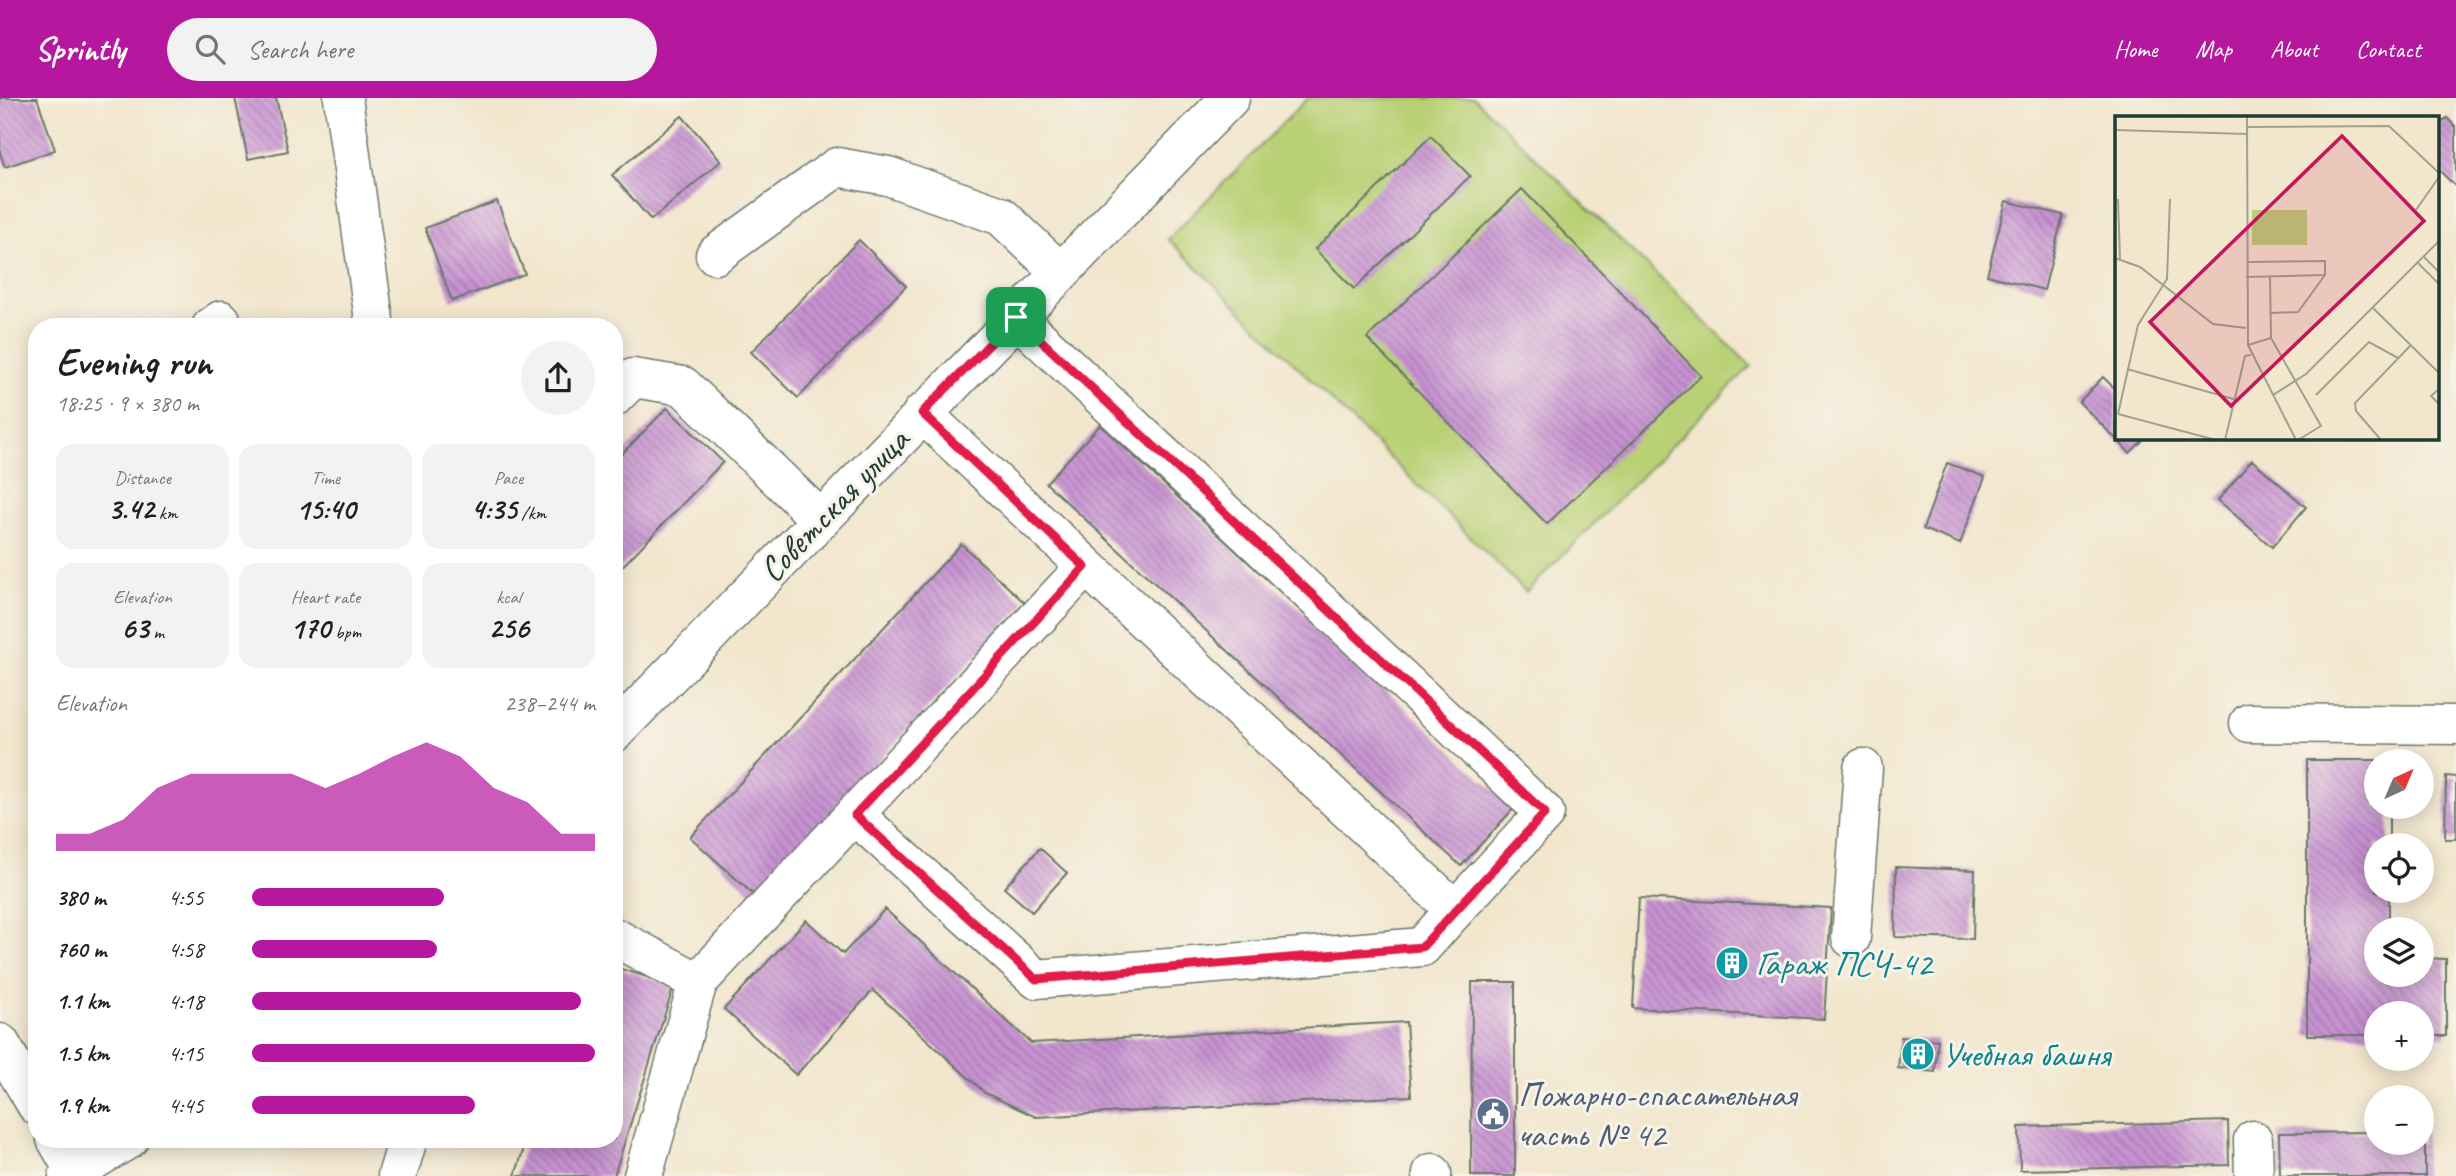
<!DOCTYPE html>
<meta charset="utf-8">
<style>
:root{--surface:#fff;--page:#f2f2f2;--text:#202124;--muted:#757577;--accent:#b5179e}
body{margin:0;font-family:Caveat,sans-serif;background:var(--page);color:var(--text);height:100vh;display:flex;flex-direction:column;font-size:26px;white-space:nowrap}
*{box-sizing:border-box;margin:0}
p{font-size:23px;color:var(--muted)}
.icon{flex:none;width:38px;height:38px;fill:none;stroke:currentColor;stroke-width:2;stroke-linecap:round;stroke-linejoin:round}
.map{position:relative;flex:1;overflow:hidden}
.details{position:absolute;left:28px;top:220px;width:595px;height:830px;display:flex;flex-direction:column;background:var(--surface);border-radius:28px;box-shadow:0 4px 18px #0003}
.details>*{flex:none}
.needle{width:46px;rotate:44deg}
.tools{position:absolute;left:2364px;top:651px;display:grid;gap:14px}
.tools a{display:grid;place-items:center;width:70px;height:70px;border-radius:50%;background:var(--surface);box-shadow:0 4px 18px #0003;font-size:35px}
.pin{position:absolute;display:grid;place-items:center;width:60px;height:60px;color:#fff;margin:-30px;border-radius:14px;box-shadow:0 4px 10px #0006}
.round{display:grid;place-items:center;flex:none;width:74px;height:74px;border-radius:37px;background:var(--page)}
.head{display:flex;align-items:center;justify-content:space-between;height:119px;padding:0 28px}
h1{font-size:38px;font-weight:600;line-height:52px}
.stats{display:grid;grid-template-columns:repeat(3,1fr);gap:10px;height:119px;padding:7px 28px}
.stats div{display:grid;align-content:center;border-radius:18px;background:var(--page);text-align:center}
.stats b{font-size:30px;font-weight:600}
.stats small{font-size:19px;font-weight:400}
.stats p{font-size:19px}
.chart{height:196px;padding:14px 28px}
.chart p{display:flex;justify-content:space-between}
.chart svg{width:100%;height:126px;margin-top:7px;fill:var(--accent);opacity:.7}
ul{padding:0 28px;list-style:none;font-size:23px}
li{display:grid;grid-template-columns:112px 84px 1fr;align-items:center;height:52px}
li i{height:18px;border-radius:9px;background:var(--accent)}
header{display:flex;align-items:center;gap:42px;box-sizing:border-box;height:98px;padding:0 35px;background:var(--accent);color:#fff}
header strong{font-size:33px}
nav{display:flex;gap:38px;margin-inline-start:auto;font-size:24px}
.search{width:490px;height:63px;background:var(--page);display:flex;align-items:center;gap:18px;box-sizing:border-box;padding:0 24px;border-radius:38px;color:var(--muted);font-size:26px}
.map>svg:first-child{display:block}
</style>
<header>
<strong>Sprintly</strong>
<div class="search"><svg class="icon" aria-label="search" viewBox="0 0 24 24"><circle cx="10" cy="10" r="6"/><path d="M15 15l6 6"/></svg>Search here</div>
<nav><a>Home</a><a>Map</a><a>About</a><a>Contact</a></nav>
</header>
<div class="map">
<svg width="2456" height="1078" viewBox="0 0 2456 1078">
<defs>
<pattern id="building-back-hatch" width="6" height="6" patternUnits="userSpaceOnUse" patternTransform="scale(1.75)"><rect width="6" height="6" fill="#c892d2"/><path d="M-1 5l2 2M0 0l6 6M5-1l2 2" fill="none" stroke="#a278ab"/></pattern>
</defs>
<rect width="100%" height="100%" fill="#f7f3e8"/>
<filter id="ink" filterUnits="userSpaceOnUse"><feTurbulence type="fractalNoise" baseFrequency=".0143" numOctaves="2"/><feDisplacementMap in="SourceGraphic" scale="14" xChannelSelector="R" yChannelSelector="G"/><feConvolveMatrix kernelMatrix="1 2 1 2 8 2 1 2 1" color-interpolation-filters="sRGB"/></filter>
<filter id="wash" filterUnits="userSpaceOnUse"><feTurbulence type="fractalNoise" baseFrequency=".00686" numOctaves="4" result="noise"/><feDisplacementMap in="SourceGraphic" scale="28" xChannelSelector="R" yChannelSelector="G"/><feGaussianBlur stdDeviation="1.57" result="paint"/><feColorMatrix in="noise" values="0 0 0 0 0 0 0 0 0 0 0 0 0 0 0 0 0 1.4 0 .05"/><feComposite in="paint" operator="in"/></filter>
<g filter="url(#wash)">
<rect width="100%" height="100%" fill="#f2e6cd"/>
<path fill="#b9d074" stroke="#6c8654" stroke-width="2" d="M1308,0H1474L1751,268L1526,494L1168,141Z"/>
<g id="blocks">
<g fill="url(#building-back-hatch)">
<path d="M0,0H37L55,52L5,69L0,55Z"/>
<path d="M235,0H276L288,53L248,61Z"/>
<path d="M682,18L721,63L651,122L612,77Z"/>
<path d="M2447,20L2456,29V89L2437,70V29Z"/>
<path d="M1431,38L1470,78L1354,191L1315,151Z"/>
<path d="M1522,91L1701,278L1547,426L1367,240Z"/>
<path d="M497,103L525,176L452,203L425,130Z"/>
<path d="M2006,103L2063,117L2044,192L1987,177Z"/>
<path d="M859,142L906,188L798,300L751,254Z"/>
<path d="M2103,279L2116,292V340H2145L2130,355L2079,304Z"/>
<path d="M667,310L723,364L614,477V364Z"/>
<path d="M1100,327L1514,710L1461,768L1046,385Z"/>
<path d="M2252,362L2306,409L2272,449L2218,402Z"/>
<path d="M1947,365L1985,379L1960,446L1923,431Z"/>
<path d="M961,446L1025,505L754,797L690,739Z"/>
<path d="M2307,662H2376V709H2389V747H2376V793H2389V831H2376V877H2422V860L2446,861V938H2422V915H2376V937H2307Z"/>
<path d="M2446,678L2456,679V741H2445Z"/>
<path d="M1040,750L1067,775L1032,814L1004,790Z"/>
<path d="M1896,769L1975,772L1973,841L1895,839Z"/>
<path d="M1639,800L1831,810L1824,921L1633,910Z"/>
<path d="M885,811L1031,945L1406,924L1411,998L1036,1019L985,995L873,892L796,977L724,911L806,822L843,856Z"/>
<path d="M614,869L674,887L614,1078H515L527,1041H614Z"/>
<path d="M1472,884H1515V1078H1471Z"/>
<path d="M1901,939L1938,942L1935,974L1898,970Z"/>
<path d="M2228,1023L2229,1067L2020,1072L2019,1029Z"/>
<path d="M2422,1033H2425V1078H2280L2279,1035L2376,1034V1045H2422Z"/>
</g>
</g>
</g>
<g filter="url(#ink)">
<use href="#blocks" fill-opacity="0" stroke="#69786a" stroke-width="2"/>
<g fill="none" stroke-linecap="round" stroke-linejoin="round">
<defs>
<g id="minor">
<path d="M343,0L375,229"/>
<path d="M715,157L837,69L888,78L1001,118L1060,174"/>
<path d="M211,229L221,222"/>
<path d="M614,299L633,280L683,288L820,421"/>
<path d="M922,315L1455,812L1545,715L1016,219"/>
<path d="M2249,625L2456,627"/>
<path d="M855,717L1036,881L1422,849L1455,812"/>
<path d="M614,839L698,884"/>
<path d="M1851,840L1863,670"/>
<path d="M0,945L37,1008"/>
<path d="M56,1041L75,1074"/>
<path d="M2253,1042L2254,1078"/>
<path d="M68,1078L129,1041"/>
<path d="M643,1078L698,884L1085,469"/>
<path d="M1432,1078V1075"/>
</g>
<g id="major">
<path d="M614,635L1230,0"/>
<path d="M397,1078L408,1041"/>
</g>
</defs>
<use href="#minor" stroke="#69786a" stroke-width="41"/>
<use href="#major" stroke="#69786a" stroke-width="41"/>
<use href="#minor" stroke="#fff" stroke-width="38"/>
<use href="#major" stroke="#fff" stroke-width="38"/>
</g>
</g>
<g fill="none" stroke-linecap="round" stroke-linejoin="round" filter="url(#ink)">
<defs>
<path id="route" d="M1016,219L1545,715L1422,849L1036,881L855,717L1085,469L922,315Z"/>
</defs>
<use href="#route" stroke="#fff" stroke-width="14"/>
<use href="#route" stroke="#e11d48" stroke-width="9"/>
</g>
<defs>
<symbol id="building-disc" viewBox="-11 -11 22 22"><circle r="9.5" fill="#0f9aa8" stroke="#f7f3e8"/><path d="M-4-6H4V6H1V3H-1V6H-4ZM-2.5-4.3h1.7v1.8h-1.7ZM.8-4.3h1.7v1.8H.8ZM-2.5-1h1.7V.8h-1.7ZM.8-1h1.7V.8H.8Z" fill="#fff"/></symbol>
<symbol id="civic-disc" viewBox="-11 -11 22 22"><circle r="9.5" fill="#5c6f8a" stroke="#f7f3e8"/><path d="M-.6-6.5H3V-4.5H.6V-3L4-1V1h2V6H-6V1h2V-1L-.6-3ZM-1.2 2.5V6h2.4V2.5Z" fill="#fff"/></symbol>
</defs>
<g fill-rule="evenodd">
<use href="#building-disc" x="1713" y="846" width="38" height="38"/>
<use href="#building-disc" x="1899" y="937" width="38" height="38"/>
<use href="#civic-disc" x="1474" y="997" width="38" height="38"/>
</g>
<g text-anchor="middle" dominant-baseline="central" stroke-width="6" stroke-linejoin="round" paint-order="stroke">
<g font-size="35" fill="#1f3d34" stroke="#f7f3e8">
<text transform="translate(834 407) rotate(-46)">Советская улица</text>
</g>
<g font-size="35" fill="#0d838f" stroke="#f7f3e8" text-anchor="start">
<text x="1756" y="865">Гараж ПСЧ-42</text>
<text x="1942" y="956">Учебная башня</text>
</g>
<g font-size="35" fill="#4e5e75" stroke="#f7f3e8" text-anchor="start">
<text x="1518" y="996">Пожарно-спасательная<tspan x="1518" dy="40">часть № 42</tspan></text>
</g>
</g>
<g transform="translate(2115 18)">
<rect width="324" height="324" fill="#f2e6cd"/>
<path d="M137,94H192V129H137Z" fill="#b9d074"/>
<path fill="none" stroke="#9ea290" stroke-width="2" d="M132,0L133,229L181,324M132,11L274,10L324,57M0,14L132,18M3,83L5,143M301,94L324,61M309,141L324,156M0,142L25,151L98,208L131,212M302,146L324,168M131,161L210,159V145L132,146M155,161L156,222L206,310L183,324M258,192L324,257M156,197L183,196L210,159M133,229L156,222M12,253L122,284M324,273L316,280L324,288M158,279L191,258L324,125M201,279L254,226L283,242M3,298L23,209L52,163L55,83M3,298L101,324M110,324L130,240L136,239M266,324L241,295L240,287L296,229"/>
<path fill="#c2185b" fill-opacity="0.15" stroke="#c2185b" stroke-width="3.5" d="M227,20L309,105L116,290L35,206Z"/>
<rect width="324" height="324" fill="none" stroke="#1f3d34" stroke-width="3.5"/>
</g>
</svg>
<div class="tools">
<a><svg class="needle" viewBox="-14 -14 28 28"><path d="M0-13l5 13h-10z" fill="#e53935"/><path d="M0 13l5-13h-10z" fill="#757577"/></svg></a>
<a><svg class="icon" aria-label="locate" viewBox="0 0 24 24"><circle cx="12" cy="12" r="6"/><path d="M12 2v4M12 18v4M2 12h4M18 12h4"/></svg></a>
<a><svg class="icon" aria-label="layers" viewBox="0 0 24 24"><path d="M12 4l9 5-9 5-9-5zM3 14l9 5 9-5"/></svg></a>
<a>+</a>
<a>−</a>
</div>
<div class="pin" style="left:1016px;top:219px;background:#1e9e55"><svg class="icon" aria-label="arrive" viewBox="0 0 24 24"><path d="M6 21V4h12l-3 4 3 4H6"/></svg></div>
<section class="details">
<div class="head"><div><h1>Evening run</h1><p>18:25 · 9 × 380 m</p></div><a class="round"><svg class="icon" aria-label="share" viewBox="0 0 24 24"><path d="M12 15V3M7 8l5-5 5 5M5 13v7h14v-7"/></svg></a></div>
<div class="stats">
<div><p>Distance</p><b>3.42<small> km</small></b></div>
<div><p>Time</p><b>15:40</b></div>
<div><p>Pace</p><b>4:35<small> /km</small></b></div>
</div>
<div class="stats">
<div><p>Elevation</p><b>63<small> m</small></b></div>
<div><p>Heart rate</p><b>170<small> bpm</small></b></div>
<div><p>kcal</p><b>256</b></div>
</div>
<div class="chart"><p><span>Elevation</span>238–244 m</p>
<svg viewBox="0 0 160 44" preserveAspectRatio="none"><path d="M0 44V38L10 38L20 33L30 22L40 17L50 17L60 17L70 17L80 22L90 17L100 11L110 6L120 11L130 22L140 27L150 38L160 38V44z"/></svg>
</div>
<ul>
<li><b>380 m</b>4:55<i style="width:56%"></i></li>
<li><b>760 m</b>4:58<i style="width:54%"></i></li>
<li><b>1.1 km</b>4:18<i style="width:96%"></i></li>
<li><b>1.5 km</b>4:15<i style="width:100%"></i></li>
<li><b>1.9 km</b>4:45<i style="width:65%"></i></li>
</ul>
</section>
</div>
